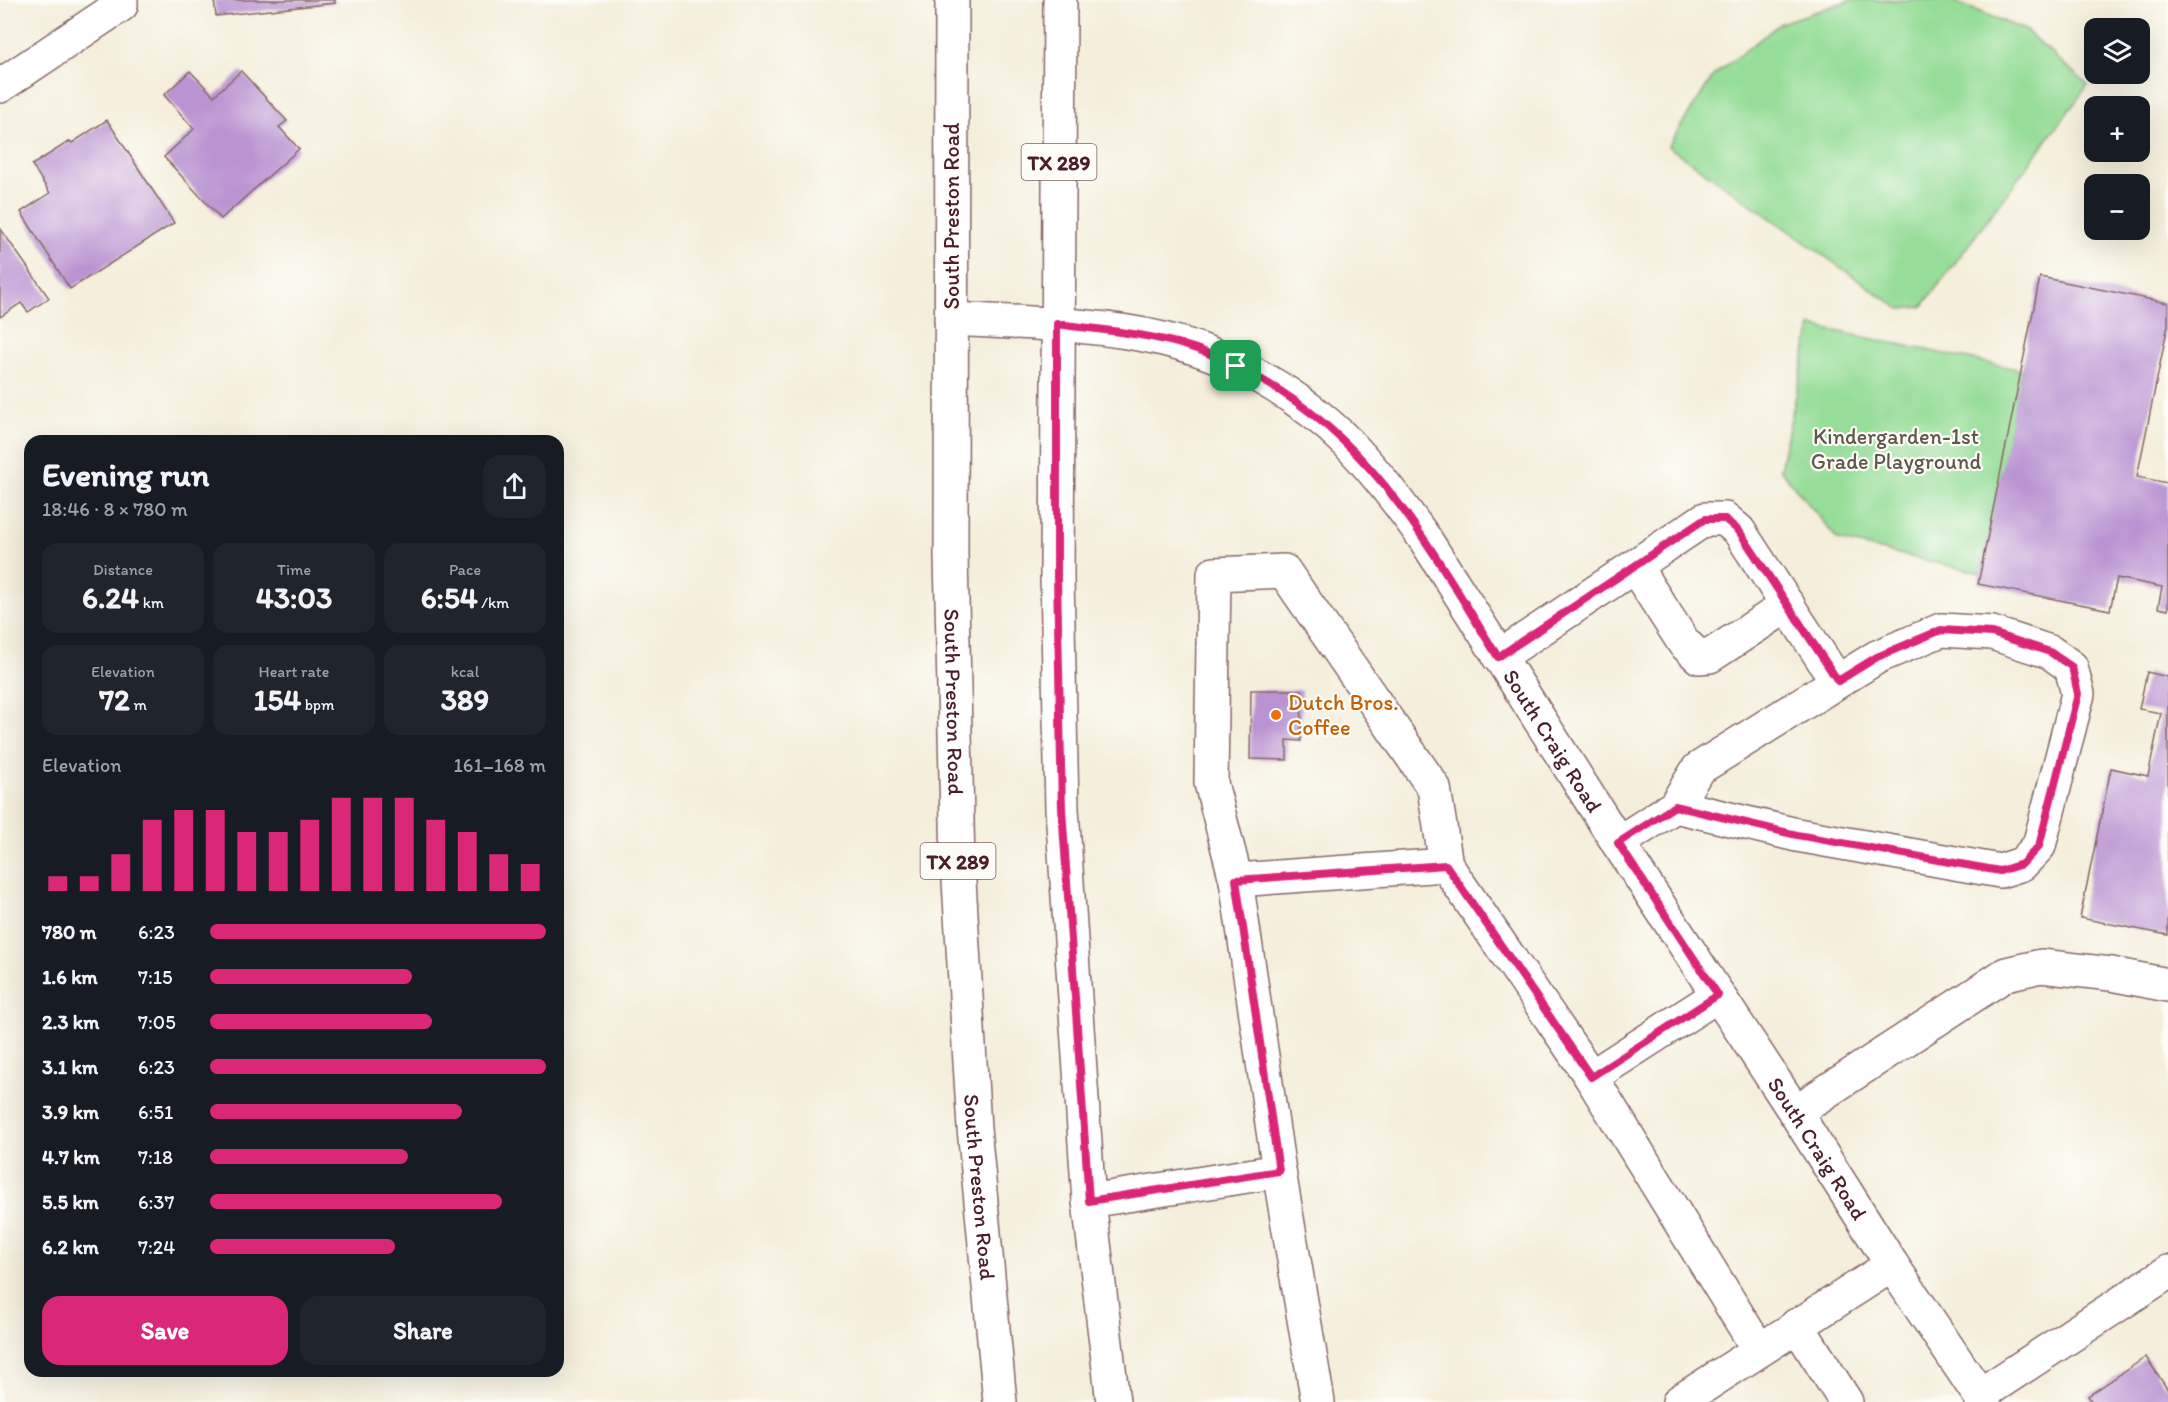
<!DOCTYPE html>
<meta charset="utf-8">
<style>
:root{--surface:#171b24;--page:#20242c;--text:#f1f3f6;--muted:#9ea1a6;--accent:#db2777}
body{margin:0;font-family:Itim,sans-serif;background:var(--page);color:var(--text);height:100vh;display:flex;flex-direction:column;font-size:22px;white-space:nowrap}
*{box-sizing:border-box;margin:0}
p{font-size:20px;color:var(--muted)}
.icon{flex:none;width:33px;height:33px;fill:none;stroke:currentColor;stroke-width:2;stroke-linecap:round;stroke-linejoin:round}
.map{position:relative;flex:1;overflow:hidden}
.side{position:absolute;left:24px;top:435px;width:540px;height:942px;display:flex;flex-direction:column;background:var(--surface);border-radius:18px;box-shadow:0 6px 24px #0002}
.side>*{flex:none}
.fabs{position:absolute;left:2084px;top:18px;display:grid;gap:12px}
.fabs a{display:grid;place-items:center;width:66px;height:66px;border-radius:12px;background:var(--surface);box-shadow:0 6px 24px #0002;font-size:30px}
.pin{position:absolute;display:grid;place-items:center;width:51px;height:51px;color:#fff;margin:-26px;border-radius:12px;box-shadow:0 3px 9px #0006}
.round{display:grid;place-items:center;flex:none;width:63px;height:63px;border-radius:18px;background:var(--page)}
.head{display:flex;align-items:center;justify-content:space-between;height:102px;padding:0 18px}
h1{font-size:33px;font-weight:700;line-height:45px}
.stats{display:grid;grid-template-columns:repeat(3,1fr);gap:9px;height:102px;padding:6px 18px}
.stats div{display:grid;align-content:center;border-radius:15px;background:var(--page);text-align:center}
.stats b{font-size:30px;font-weight:700}
.stats small{font-size:16px;font-weight:400}
.stats p{font-size:16px}
.chart{height:168px;padding:12px 18px}
.chart p{display:flex;justify-content:space-between}
.chart svg{width:100%;height:108px;margin-top:6px;stroke:var(--accent);stroke-width:6}
.primary-button{display:flex;gap:12px;margin-top:auto;padding:12px 18px}
.primary-button a{flex:1;height:69px;border-radius:18px;background:var(--accent);color:#fff;font-size:24px;font-weight:700;line-height:69px;text-align:center}
.primary-button a+a{background:var(--page);color:var(--text)}
ul{padding:0 18px;list-style:none;font-size:20px}
li{display:grid;grid-template-columns:96px 72px 1fr;align-items:center;height:45px}
li i{height:15px;border-radius:8px;background:var(--accent)}
.map>svg:first-child{display:block}
</style>
<div class="map">
<svg width="2168" height="1402" viewBox="0 0 2168 1402">
<rect width="100%" height="100%" fill="#fdfcf7"/>
<filter id="ink" filterUnits="userSpaceOnUse"><feTurbulence type="fractalNoise" baseFrequency=".0167" numOctaves="2"/><feDisplacementMap in="SourceGraphic" scale="12" xChannelSelector="R" yChannelSelector="G"/><feConvolveMatrix kernelMatrix="1 2 1 2 8 2 1 2 1" color-interpolation-filters="sRGB"/></filter>
<filter id="wash" filterUnits="userSpaceOnUse"><feTurbulence type="fractalNoise" baseFrequency=".008" numOctaves="4" result="noise"/><feDisplacementMap in="SourceGraphic" scale="24" xChannelSelector="R" yChannelSelector="G"/><feGaussianBlur stdDeviation="1.35" result="paint"/><feColorMatrix in="noise" values="0 0 0 0 0 0 0 0 0 0 0 0 0 0 0 0 0 1.4 0 .05"/><feComposite in="paint" operator="in"/></filter>
<g filter="url(#wash)">
<rect width="100%" height="100%" fill="#f4eeda"/>
<g fill="#95dd98" stroke="#707e62" stroke-width="1.5">
<path d="M1851,0H1950L2025,30L2088,85L1922,307L1900,309L1668,146L1714,75L1781,23Z"/>
<path d="M1811,326L2022,370L1981,573L1838,540L1780,469Z"/>
</g>
<g id="blocks">
<g fill="#b993d2">
<path d="M214,0H335V3L216,16Z"/>
<path d="M190,71L214,96L241,71L287,121L279,127L299,149L221,219L164,157L194,129L164,95Z"/>
<path d="M107,120L174,223L70,289L21,212L50,193L32,165L70,141L72,143Z"/>
<path d="M0,228L49,298L28,312L21,303L0,317Z"/>
<path d="M2040,277L2168,303V325L2137,477L2168,483V610L2158,608L2162,587L2117,578L2110,610L1978,584Z"/>
<path d="M2147,672L2168,677V935L2080,918L2111,768L2148,776L2161,713L2139,709Z"/>
<path d="M1251,690H1302L1301,741L1287,740V760L1250,759Z"/>
<path d="M2146,1357L2168,1390V1402H2092L2088,1396Z"/>
</g>
</g>
</g>
<g filter="url(#ink)">
<use href="#blocks" fill-opacity="0" stroke="#866768" stroke-width="1.5"/>
<g fill="none" stroke-linecap="round" stroke-linejoin="round">
<defs>
<g id="minor">
<path d="M0,86L121,5V0"/>
<path id="s1" d="M951,319C1020,323 1096,323 1163,339C1231,355 1299,394 1348,443C1377,473 1401,505 1425,539L1618,843L1795,1112L1892,1265L1984,1402"/>
<path d="M1635,567L1684,643L1699,657L1710,656L1788,605"/>
<path d="M1499,657L1705,519H1725L1739,531L1837,681"/>
<path d="M1618,843L1675,806L1698,769L1877,657L1941,630L1992,633L2050,652L2071,667L2078,694L2039,846L2022,864L2000,871L1797,835L1675,806"/>
<path d="M1236,880L1446,865"/>
<path d="M1718,995L1591,1077L1759,1350"/>
<path d="M1795,1112L2006,974L2041,966L2111,974L2168,985"/>
<path d="M1089,1201L1279,1171"/>
<path d="M1797,1325L1846,1402"/>
<path d="M1980,1395L2168,1272"/>
<path d="M1318,1402L1279,1171L1236,880L1211,783L1214,574L1284,571L1434,788L1446,865L1591,1077"/>
<path d="M1679,1402L1892,1265"/>
</g>
<g id="major">
<path id="s2" d="M952,0L951,555L958,865L974,1128L1000,1402"/>
<path d="M1060,0L1057,577L1062,809L1089,1201L1113,1402"/>
</g>
</defs>
<use href="#minor" stroke="#866768" stroke-width="36"/>
<use href="#major" stroke="#866768" stroke-width="36"/>
<use href="#minor" stroke="#fff" stroke-width="33"/>
<use href="#major" stroke="#fff" stroke-width="33"/>
</g>
</g>
<g fill="none" stroke-linecap="round" stroke-linejoin="round" filter="url(#ink)">
<defs>
<path id="route" d="M1057,324C1101,330 1145,333 1187,346C1214,354 1238,366 1262,380C1377,445 1431,550 1498,657L1705,519H1725L1739,531L1838,681L1877,657L1941,630L1992,633L2050,652L2072,667L2078,694L2039,846L2022,864L2000,871L1797,835L1675,806L1618,843L1718,995L1591,1077L1446,865L1236,880L1279,1171L1089,1201L1062,809L1057,577Z"/>
</defs>
<use href="#route" stroke="#fff" stroke-width="12"/>
<use href="#route" stroke="#db2777" stroke-width="8"/>
</g>
<circle fill="#e8710a" stroke="#fdfcf7" stroke-width="2" cx="1276" cy="715" r="6"/>
<g text-anchor="middle" dominant-baseline="central" stroke-width="4.5" stroke-linejoin="round" paint-order="stroke">
<g fill="#fdfcf7" stroke="#806168" stroke-width="1.5">
<rect x="1021.5" y="144" width="75" height="36" rx="4.5"/>
<rect x="920.5" y="843" width="75" height="36" rx="4.5"/>
</g>
<g font-size="21" font-weight="bold" fill="#4a1f2b">
<text x="1059" y="162">TX 289</text>
<text x="958" y="861">TX 289</text>
</g>
<g font-size="22" fill="#4a1f2b" stroke="#fdfcf7">
<text transform="translate(951 216) rotate(-90)">South Preston Road</text>
<text stroke="none"><textPath href="#s2" startOffset="702">South Preston Road</textPath></text>
<text stroke="none"><textPath href="#s1" startOffset="790">South Craig Road</textPath></text>
<text stroke="none"><textPath href="#s1" startOffset="1276">South Craig Road</textPath></text>
<text stroke="none"><textPath href="#s2" startOffset="1188">South Preston Road</textPath></text>
</g>
<g font-size="22" fill="#60584c" stroke="#fdfcf7">
<text x="1896" y="436">Kindergarden-1st<tspan x="1896" dy="25">Grade Playground</tspan></text>
</g>
<g font-size="22" fill="#c56008" stroke="#fdfcf7" text-anchor="start">
<text x="1288" y="702">Dutch Bros.<tspan x="1288" dy="25">Coffee</tspan></text>
</g>
</g>
</svg>
<div class="fabs">
<a><svg class="icon" aria-label="layers" viewBox="0 0 24 24"><path d="M12 4l9 5-9 5-9-5zM3 14l9 5 9-5"/></svg></a>
<a>+</a>
<a>−</a>
</div>
<div class="pin" style="left:1236px;top:366px;background:#1e9e55"><svg class="icon" aria-label="arrive" viewBox="0 0 24 24"><path d="M6 21V4h12l-3 4 3 4H6"/></svg></div>
<section class="side">
<div class="head"><div><h1>Evening run</h1><p>18:46 · 8 × 780 m</p></div><a class="round"><svg class="icon" aria-label="share" viewBox="0 0 24 24"><path d="M12 15V3M7 8l5-5 5 5M5 13v7h14v-7"/></svg></a></div>
<div class="stats">
<div><p>Distance</p><b>6.24<small> km</small></b></div>
<div><p>Time</p><b>43:03</b></div>
<div><p>Pace</p><b>6:54<small> /km</small></b></div>
</div>
<div class="stats">
<div><p>Elevation</p><b>72<small> m</small></b></div>
<div><p>Heart rate</p><b>154<small> bpm</small></b></div>
<div><p>kcal</p><b>389</b></div>
</div>
<div class="chart"><p><span>Elevation</span>161–168 m</p>
<svg viewBox="0 0 160 44" preserveAspectRatio="none"><path d="M5 44V38M15 44V38M25 44V29M35 44V15M45 44V11M55 44V11M65 44V20M75 44V20M85 44V15M95 44V6M105 44V6M115 44V6M125 44V15M135 44V20M145 44V29M155 44V33"/></svg>
</div>
<ul>
<li><b>780 m</b>6:23<i style="width:100%"></i></li>
<li><b>1.6 km</b>7:15<i style="width:60%"></i></li>
<li><b>2.3 km</b>7:05<i style="width:66%"></i></li>
<li><b>3.1 km</b>6:23<i style="width:100%"></i></li>
<li><b>3.9 km</b>6:51<i style="width:75%"></i></li>
<li><b>4.7 km</b>7:18<i style="width:59%"></i></li>
<li><b>5.5 km</b>6:37<i style="width:87%"></i></li>
<li><b>6.2 km</b>7:24<i style="width:55%"></i></li>
</ul>
<div class="primary-button"><a>Save</a><a>Share</a></div>
</section>
</div>
